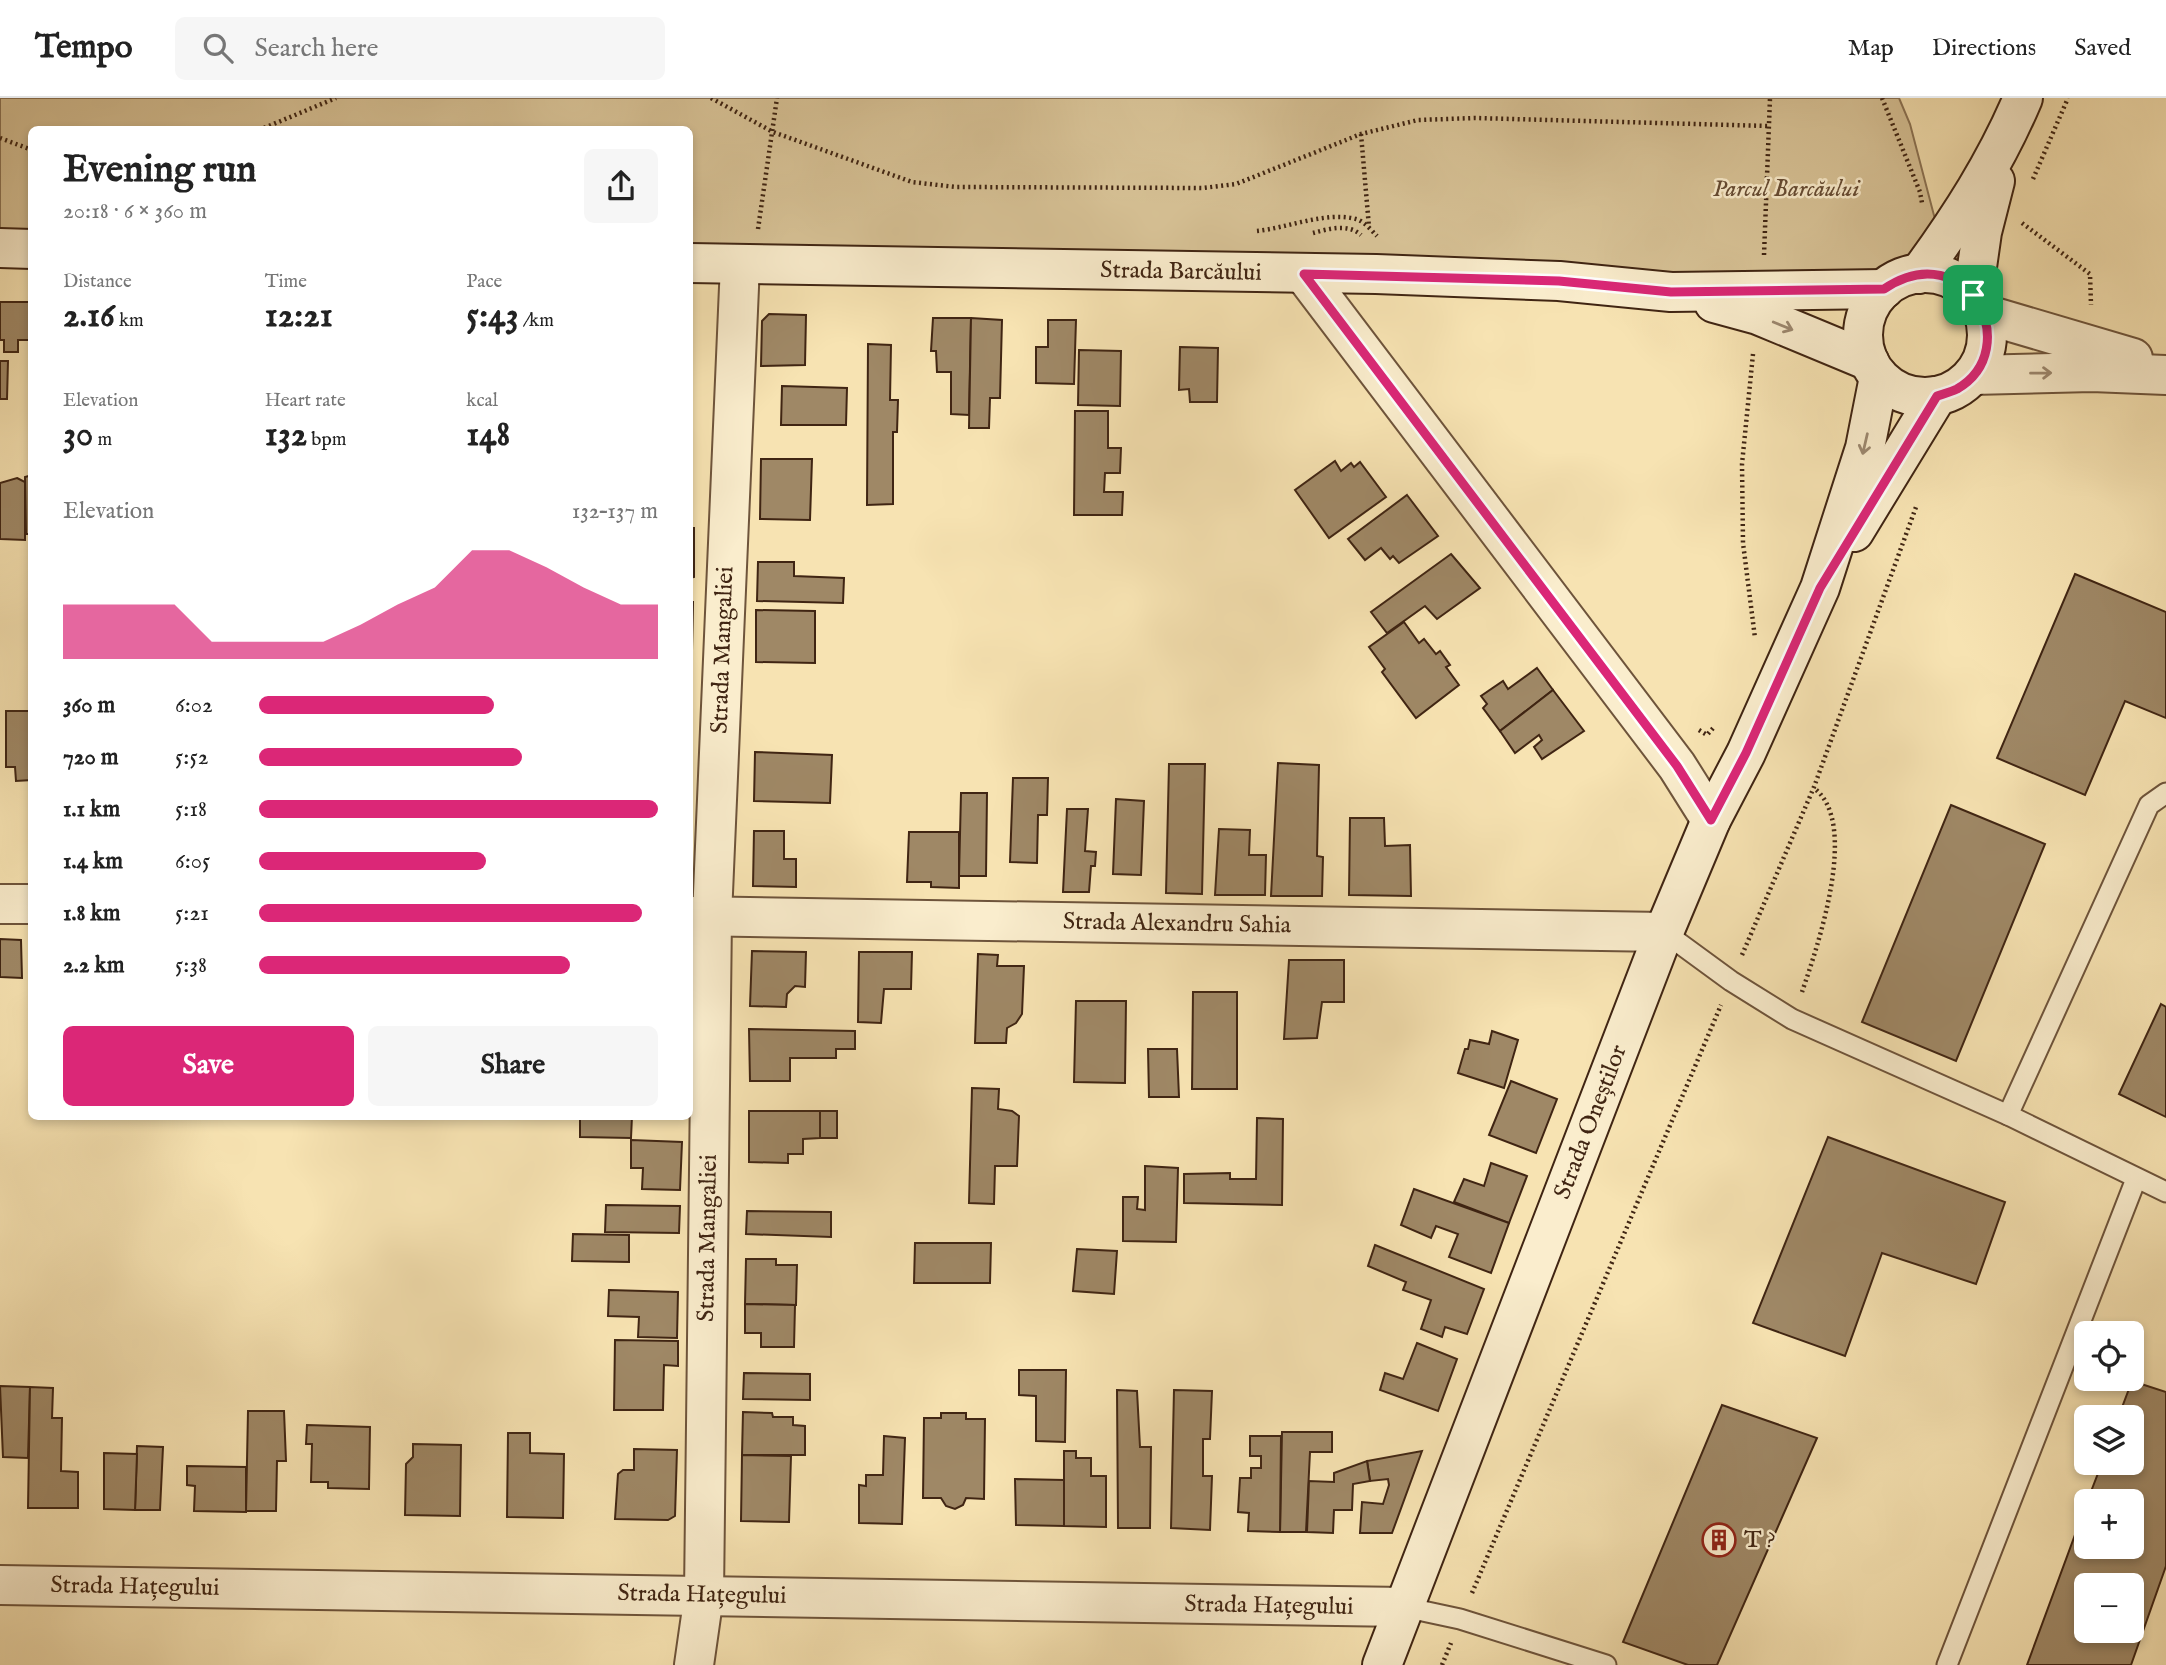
<!DOCTYPE html>
<meta charset="utf-8">
<style>
:root{--surface:#fff;--page:#f6f6f6;--text:#222;--muted:#767676;--line:#e0e0e0;--accent:#db2777}
body{margin:0;font-family:"IM FELL English",serif;background:var(--page);color:var(--text);height:100vh;display:flex;flex-direction:column;font-size:26px;white-space:nowrap}
*{box-sizing:border-box;margin:0}
p{font-size:23px;color:var(--muted)}
.icon{flex:none;width:38px;height:38px;fill:none;stroke:currentColor;stroke-width:2;stroke-linecap:round;stroke-linejoin:round}
.map{position:relative;flex:1;overflow:hidden}
.drawer{position:absolute;left:28px;top:28px;width:665px;height:994px;display:flex;flex-direction:column;background:var(--surface);border-radius:10px;box-shadow:0 4px 10px #0003}
.drawer>*{flex:none}
.controls{position:absolute;left:2074px;top:1223px;display:grid;gap:14px}
.controls a{display:grid;place-items:center;width:70px;height:70px;border-radius:10px;background:var(--surface);box-shadow:0 4px 10px #0003;font-size:35px}
.pin{position:absolute;display:grid;place-items:center;width:60px;height:60px;color:#fff;margin:-30px;border-radius:14px;box-shadow:0 4px 10px #0006}
.round{display:grid;place-items:center;flex:none;width:74px;height:74px;border-radius:10px;background:var(--page)}
.overview{display:flex;align-items:center;justify-content:space-between;height:119px;padding:0 35px}
h1{font-size:38px;font-weight:700;line-height:52px}
.figures{display:grid;grid-template-columns:repeat(3,1fr);gap:10px;height:119px;padding:7px 35px}
.figures div{display:grid;align-content:center}
.figures b{font-size:35px;font-weight:700}
.figures small{font-size:19px;font-weight:400}
.figures p{font-size:19px}
.chart{height:196px;padding:14px 35px}
.chart p{display:flex;justify-content:space-between}
.chart svg{width:100%;height:126px;margin-top:7px;fill:var(--accent);opacity:.7}
.cta{display:flex;gap:14px;margin-top:auto;padding:14px 35px}
.cta a{flex:1;height:80px;border-radius:10px;background:var(--accent);color:#fff;font-size:28px;font-weight:700;line-height:80px;text-align:center}
.cta a+a{background:var(--page);color:var(--text)}
ul{padding:0 35px;list-style:none;font-size:23px}
li{display:grid;grid-template-columns:112px 84px 1fr;align-items:center;height:52px}
li i{height:18px;border-radius:9px;background:var(--accent)}
header{display:flex;align-items:center;gap:42px;box-sizing:border-box;height:98px;padding:0 35px;background:var(--surface);border-bottom:2px solid var(--line)}
header strong{font-size:33px}
nav{display:flex;gap:38px;margin-inline-start:auto;font-size:24px}
.search{width:490px;height:63px;background:var(--page);display:flex;align-items:center;gap:18px;box-sizing:border-box;padding:0 24px;border-radius:10px;color:var(--muted);font-size:26px}
.map>svg:first-child{display:block}
</style>
<header>
<strong>Tempo</strong>
<div class="search"><svg class="icon" aria-label="search" viewBox="0 0 24 24"><circle cx="10" cy="10" r="6"/><path d="M15 15l6 6"/></svg>Search here</div>
<nav><a>Map</a><a>Directions</a><a>Saved</a></nav>
</header>
<div class="map">
<svg width="2166" height="1567" viewBox="0 0 2166 1567">
<rect width="100%" height="100%" fill="#f7e3b2"/>
<filter id="stains"><feTurbulence type="fractalNoise" baseFrequency=".00286" numOctaves="4"/><feColorMatrix values="0 0 0 0 .2 0 0 0 0 .09 0 0 0 0 .02 0 0 0 .5 -.17"/></filter>
<radialGradient id="worn" r=".72"><stop offset=".6" stop-color="#630" stop-opacity="0"/><stop offset="1" stop-color="#630" stop-opacity=".3"/></radialGradient>
<path fill="#d8c397" stroke="#8c7455" stroke-width="2" d="M0,0H1899L1910,26L1936,125L1921,151L1853,183L1778,184L1567,165L690,147V32H32L31,135H0Z"/>
<g fill="#9f8866" stroke="#402513" stroke-width="2" fill-rule="evenodd">
<path d="M0,204H32L31,242H18V254H4V242H0Z"/>
<path d="M769,216L806,217L805,267L761,268L762,223Z"/>
<path d="M933,220H971L969,317L951,316V274H937L936,253H931Z"/>
<path d="M971,220L1002,222L1000,300H990L989,330H969Z"/>
<path d="M1048,222H1076L1074,286L1036,285V249H1048Z"/>
<path d="M868,246L891,247L890,302H898L897,334H893V406L867,407Z"/>
<path d="M1180,249L1218,250L1217,304H1190L1189,291L1179,292Z"/>
<path d="M1079,252L1121,253L1120,308L1078,307Z"/>
<path d="M0,263H8L7,301H0Z"/>
<path d="M782,288L847,290L846,327H781Z"/>
<path d="M1075,313H1108V350H1121L1120,375H1105L1104,394H1123L1122,417H1074Z"/>
<path d="M761,361H812L810,422L760,421Z"/>
<path d="M1335,363L1341,373L1351,365L1354,369L1360,364L1386,399L1329,440L1295,392Z"/>
<path d="M32,377V436H26L25,379Z"/>
<path d="M17,380L25,384V442L0,441V385Z"/>
<path d="M1407,397L1438,438L1399,465L1393,458L1390,461L1381,450L1365,462L1348,441Z"/>
<path d="M690,430H694V479L690,480Z"/>
<path d="M1451,456L1480,490L1437,521L1425,508L1387,535L1371,514Z"/>
<path d="M758,464H794V478L844,480L843,505L757,503Z"/>
<path d="M2075,476L2166,514V620L2125,603L2085,697L1997,660Z"/>
<path d="M690,504H693L692,553H690Z"/>
<path d="M756,512L815,513V565L756,564Z"/>
<path d="M1404,524L1419,545L1424,541L1436,556L1440,553L1450,567L1446,569L1459,587L1416,620L1382,574L1385,571L1369,549Z"/>
<path d="M1537,570L1553,592L1500,633L1483,610L1487,606L1481,598L1503,583L1508,591Z"/>
<path d="M1553,592L1584,633L1542,661L1534,649L1542,642L1539,637L1515,655L1500,633Z"/>
<path d="M6,613H32V682L16,683L15,669H6Z"/>
<path d="M755,654L832,657L830,705L754,703Z"/>
<path d="M1278,665L1319,667L1317,758L1323,759L1322,798H1271Z"/>
<path d="M1169,666H1205L1202,796L1166,795Z"/>
<path d="M1013,680H1048L1047,717H1038L1037,765L1010,764Z"/>
<path d="M961,695H987L986,778H959Z"/>
<path d="M1116,701L1144,703L1141,777L1113,776Z"/>
<path d="M1951,707L2045,746L1956,963L1862,924Z"/>
<path d="M1067,711H1088L1085,753L1096,754L1095,768H1091L1089,794H1063Z"/>
<path d="M1350,720H1384L1385,748L1410,747L1411,798L1349,797Z"/>
<path d="M1219,731L1250,732L1249,757H1266L1265,797H1215Z"/>
<path d="M754,733H784V761H796V789L753,788Z"/>
<path d="M909,734H959V790L931,789V784H907Z"/>
<path d="M0,841L21,842L22,880L0,879Z"/>
<path d="M752,853L806,854L805,889L795,888L787,896L786,909L750,908Z"/>
<path d="M859,854H912L911,891H884L881,925L858,924Z"/>
<path d="M978,856L998,857L997,868H1024L1022,916L1016,925L1007,930L1006,945H975Z"/>
<path d="M1289,862H1344V904H1322L1317,940L1284,941Z"/>
<path d="M1193,894H1237V991H1192Z"/>
<path d="M1076,903H1126L1125,985L1074,984Z"/>
<path d="M2161,906L2166,909V1019L2119,996Z"/>
<path d="M749,931L855,933V951H836V960H790V983H750Z"/>
<path d="M1492,933L1518,942L1504,990L1458,975L1465,951H1468L1470,942L1489,946Z"/>
<path d="M1148,951H1177L1179,999H1149Z"/>
<path d="M1511,983L1557,1001L1536,1055L1489,1037Z"/>
<path d="M972,990L999,991L998,1011L1012,1013L1019,1018L1017,1068H995L994,1106L969,1105Z"/>
<path d="M749,1013H820V1040L803,1041V1056H788V1065L749,1064Z"/>
<rect x="820" y="1013" width="17" height="27"/>
<path d="M580,1018H632L631,1040L580,1039Z"/>
<path d="M1257,1020L1283,1021L1282,1107L1184,1105V1076L1230,1075V1081H1256Z"/>
<path d="M1828,1039L2005,1104L1976,1186L1882,1155L1845,1258L1753,1225Z"/>
<path d="M631,1042L682,1044L680,1092L642,1091L643,1070H631Z"/>
<path d="M1491,1065L1527,1078L1509,1125L1454,1104L1464,1081L1484,1088Z"/>
<path d="M1145,1068L1178,1070L1176,1144L1123,1143V1099H1138L1137,1111L1145,1112Z"/>
<path d="M1414,1091L1509,1125L1491,1175L1449,1159L1458,1136L1436,1128L1431,1140L1401,1127Z"/>
<path d="M606,1107L680,1108L679,1135L605,1134Z"/>
<path d="M747,1113L831,1114V1139L746,1136Z"/>
<path d="M573,1136L629,1137V1164L572,1163Z"/>
<path d="M915,1145H991L990,1185H914Z"/>
<path d="M1375,1147L1484,1191L1467,1236L1445,1229L1442,1239L1421,1231L1431,1202L1403,1192L1406,1184L1368,1168Z"/>
<path d="M1077,1151L1117,1153L1114,1196L1073,1193Z"/>
<path d="M746,1161H776V1167H797L796,1207L745,1206Z"/>
<path d="M609,1192L678,1194L677,1240L638,1239L639,1219L608,1218Z"/>
<path d="M745,1206L795,1207L794,1249H761V1235H745Z"/>
<path d="M615,1242L678,1243V1268L664,1267L663,1312H614Z"/>
<path d="M1417,1245L1457,1261L1438,1313L1380,1292L1385,1275L1403,1281Z"/>
<path d="M1019,1272H1066L1065,1344L1036,1343V1298L1019,1297Z"/>
<path d="M744,1275L810,1276V1302L743,1301Z"/>
<path d="M2132,1283L2166,1294V1468L2131,1567H2027L2086,1407V1449H2132V1404H2087L2102,1365H2132V1320H2118ZM2086,1488H2132V1533H2086Z"/>
<path d="M0,1288L30,1289L28,1360L3,1359Z"/>
<path d="M30,1289L53,1290L52,1320H62L61,1373L78,1374V1410H28Z"/>
<path d="M1117,1292L1137,1293L1140,1349H1151L1150,1430H1118Z"/>
<path d="M1174,1292L1212,1293L1210,1341H1203V1378H1212L1210,1432L1171,1430Z"/>
<path d="M1722,1307L1817,1340L1717,1567H1688L1623,1544Z"/>
<path d="M248,1313H284L286,1363H277L276,1413H246Z"/>
<path d="M743,1314L772,1315L773,1319H793V1327L805,1328V1357H742Z"/>
<path d="M941,1315H966V1321H985L984,1401L966,1400L963,1407L955,1411L946,1408L941,1400H923L924,1320H941Z"/>
<path d="M307,1327L370,1329L369,1391L328,1390V1384H311L312,1346H306Z"/>
<path d="M1282,1334H1332V1354H1310L1306,1434H1280Z"/>
<path d="M508,1335H530V1355L564,1356L563,1420L507,1419Z"/>
<path d="M884,1338L905,1340L902,1426L859,1425V1387L866,1388V1377H883Z"/>
<path d="M1250,1338H1281L1280,1434L1248,1433L1249,1415L1238,1414L1240,1380H1251V1370H1261V1358H1250Z"/>
<path d="M413,1346L461,1347L460,1418L405,1417L406,1366L413,1359Z"/>
<path d="M137,1348L163,1349L160,1412H135Z"/>
<path d="M634,1351L677,1352L675,1418L668,1422L615,1421L618,1376L623,1372H634Z"/>
<path d="M1064,1353H1076V1360H1091V1378H1106V1429L1064,1428Z"/>
<path d="M1422,1353L1392,1435H1360L1362,1404L1383,1406L1389,1387L1388,1381L1370,1383L1367,1363Z"/>
<path d="M104,1355L137,1356L135,1412L104,1411Z"/>
<path d="M742,1357L791,1358L789,1424L741,1423Z"/>
<path d="M1367,1363L1370,1383L1353,1386L1352,1412H1334L1333,1435L1307,1434L1309,1383L1334,1384V1375Z"/>
<path d="M187,1368L246,1369V1414L194,1413L195,1388L187,1387Z"/>
<path d="M1015,1381L1064,1382V1428L1016,1427Z"/>
</g>
<g fill="none" stroke-linecap="round" stroke-linejoin="round">
<defs>
<g id="lane">
<path d="M1664,834L1731,883L1792,921L2008,1017L2166,1094"/>
<path d="M2008,1017L2149,707L2166,695"/>
<path d="M1404,1509L1460,1521L1606,1567"/>
<path d="M1947,1567L2136,1081"/>
</g>
<g id="street">
<path d="M1304,176L1677,668L1711,722"/>
<path d="M1984,216L2133,260"/>
<path d="M1973,277L2092,274L2166,277"/>
<path d="M0,806H32"/>
<path d="M690,818L1664,834"/>
<path d="M0,1487L1404,1509"/>
<path d="M694,1567L704,1497L712,818L740,166"/>
</g>
<g id="secondary">
<path d="M0,150L32,151"/>
<path d="M690,165L1376,176L1559,183L1671,194L1884,191"/>
<circle cx="1925" cy="237" r="62"/>
<path d="M1919,176C1960,120 1996,64 2023,0"/>
<path d="M1973,197L1982,134L1995,83"/>
<path d="M1714,205L1758,217L1869,263"/>
<path d="M1854,434L1937,298"/>
<path d="M1382,1567L1664,834L1711,722L1746,655L1820,490L1865,350L1879,279"/>
</g>
</defs>
<use href="#lane" stroke="#6e543b" stroke-width="23"/>
<use href="#street" stroke="#6e543b" stroke-width="42"/>
<use href="#secondary" stroke="#402513" stroke-width="42"/>
<g stroke="#402513" stroke-width="4.5" stroke-dasharray="2 3.5" stroke-linecap="butt">
<path d="M711,0L773,34L912,84L956,89L1203,90L1236,86L1361,36L1418,22L1475,20L1768,28"/>
<path d="M1882,0L1920,94L1922,105"/>
<path d="M259,32L336,0"/>
<path d="M1361,36L1369,129"/>
<path d="M0,40L32,52"/>
<path d="M2033,81L2068,0"/>
<path d="M2022,125L2090,176L2091,207"/>
<path d="M758,131L777,0"/>
<path d="M1257,133C1287,130 1326,113 1356,121C1364,123 1371,132 1377,138"/>
<path d="M1313,135C1328,131 1348,125 1361,137"/>
<path d="M1764,157L1770,0"/>
<path d="M1753,256L1742,366L1743,445L1755,540"/>
<path d="M1699,632L1707,637L1714,629"/>
<path d="M1742,857L1814,689L1916,409"/>
<path d="M1802,894C1818,847 1860,725 1814,690"/>
<path d="M1472,1495L1721,907"/>
<path d="M1442,1567L1451,1545"/>
</g>
<use href="#lane" stroke="#faedcd" stroke-width="19"/>
<use href="#street" stroke="#faedcd" stroke-width="38"/>
<use href="#secondary" stroke="#faedcd" stroke-width="38"/>
</g>
<defs><path id="oneway-shaft" d="M-6 0H5M1.5-3L5.5 0L1.5 3" fill="none" stroke-width="1.6" stroke-linecap="round" stroke-linejoin="round" transform="scale(1.75)"/></defs>
<g stroke="#9d8970">
<use href="#oneway-shaft" transform="translate(1783 228) rotate(22)"/>
<use href="#oneway-shaft" transform="translate(2041 275) rotate(-1)"/>
<use href="#oneway-shaft" transform="translate(1865 346) rotate(103)"/>
</g>
<g fill="none" stroke-linecap="round" stroke-linejoin="round">
<defs>
<path id="route" d="M1304,176L1559,183L1671,194L1884,191C1967,135 2026,251 1957,291C1951,294 1943,296 1937,298L1820,490L1746,655L1711,722L1677,668Z"/>
</defs>
<use href="#route" stroke="#fff" stroke-width="14"/>
<use href="#route" stroke="#db2777" stroke-width="9"/>
</g>
<defs>
<symbol id="building-ring" viewBox="-11 -11 22 22"><circle r="9.5" fill="#faedcd" stroke="#8f2418" stroke-width="1.5"/><path d="M-4-6H4V6H1V3H-1V6H-4ZM-2.5-4.3h1.7v1.8h-1.7ZM.8-4.3h1.7v1.8H.8ZM-2.5-1h1.7V.8h-1.7ZM.8-1h1.7V.8H.8Z" fill="#8f2418"/></symbol>
</defs>
<g fill-rule="evenodd">
<use href="#building-ring" x="1700" y="1423" width="38" height="38"/>
</g>
<g text-anchor="middle" dominant-baseline="central" stroke-width="5" stroke-linejoin="round" paint-order="stroke">
<g font-size="24" font-style="italic" fill="#664c34" stroke="#faedcd">
<text x="1786" y="91">Parcul Barcăului</text>
</g>
<g font-size="24" fill="#402513" stroke="#faedcd">
<text transform="translate(1181 174) rotate(1)">Strada Barcăului</text>
<text transform="translate(723 552) rotate(-88)">Strada Mangaliei</text>
<text transform="translate(1177 826) rotate(1)">Strada Alexandru Sahia</text>
<text transform="translate(1591 1024) rotate(-69)">Strada Oneștilor</text>
<text transform="translate(708 1140) rotate(-89)">Strada Mangaliei</text>
<text transform="translate(135 1489) rotate(1)">Strada Hațegului</text>
<text transform="translate(702 1497) rotate(1)">Strada Hațegului</text>
<text transform="translate(1269 1508) rotate(1)">Strada Hațegului</text>
</g>
<g font-size="24" fill="#402513" stroke="#faedcd" text-anchor="start">
<text x="1744" y="1442">T ?</text>
</g>
</g>
<rect width="100%" height="100%" filter="url(#stains)"/>
<rect width="100%" height="100%" fill="url(#worn)"/>
</svg>
<div class="controls">
<a><svg class="icon" aria-label="locate" viewBox="0 0 24 24"><circle cx="12" cy="12" r="6"/><path d="M12 2v4M12 18v4M2 12h4M18 12h4"/></svg></a>
<a><svg class="icon" aria-label="layers" viewBox="0 0 24 24"><path d="M12 4l9 5-9 5-9-5zM3 14l9 5 9-5"/></svg></a>
<a>+</a>
<a>−</a>
</div>
<div class="pin" style="left:1973px;top:197px;background:#1e9e55"><svg class="icon" aria-label="arrive" viewBox="0 0 24 24"><path d="M6 21V4h12l-3 4 3 4H6"/></svg></div>
<section class="drawer">
<div class="overview"><div><h1>Evening run</h1><p>20:18 · 6 × 360 m</p></div><a class="round"><svg class="icon" aria-label="share" viewBox="0 0 24 24"><path d="M12 15V3M7 8l5-5 5 5M5 13v7h14v-7"/></svg></a></div>
<div class="figures">
<div><p>Distance</p><b>2.16<small> km</small></b></div>
<div><p>Time</p><b>12:21</b></div>
<div><p>Pace</p><b>5:43<small> /km</small></b></div>
</div>
<div class="figures">
<div><p>Elevation</p><b>30<small> m</small></b></div>
<div><p>Heart rate</p><b>132<small> bpm</small></b></div>
<div><p>kcal</p><b>148</b></div>
</div>
<div class="chart"><p><span>Elevation</span>132–137 m</p>
<svg viewBox="0 0 160 44" preserveAspectRatio="none"><path d="M0 44V25L10 25L20 25L30 25L40 38L50 38L60 38L70 38L80 32L90 25L100 19L110 6L120 6L130 12L140 19L150 25L160 25V44z"/></svg>
</div>
<ul>
<li><b>360 m</b>6:02<i style="width:59%"></i></li>
<li><b>720 m</b>5:52<i style="width:66%"></i></li>
<li><b>1.1 km</b>5:18<i style="width:100%"></i></li>
<li><b>1.4 km</b>6:05<i style="width:57%"></i></li>
<li><b>1.8 km</b>5:21<i style="width:96%"></i></li>
<li><b>2.2 km</b>5:38<i style="width:78%"></i></li>
</ul>
<div class="cta"><a>Save</a><a>Share</a></div>
</section>
</div>
